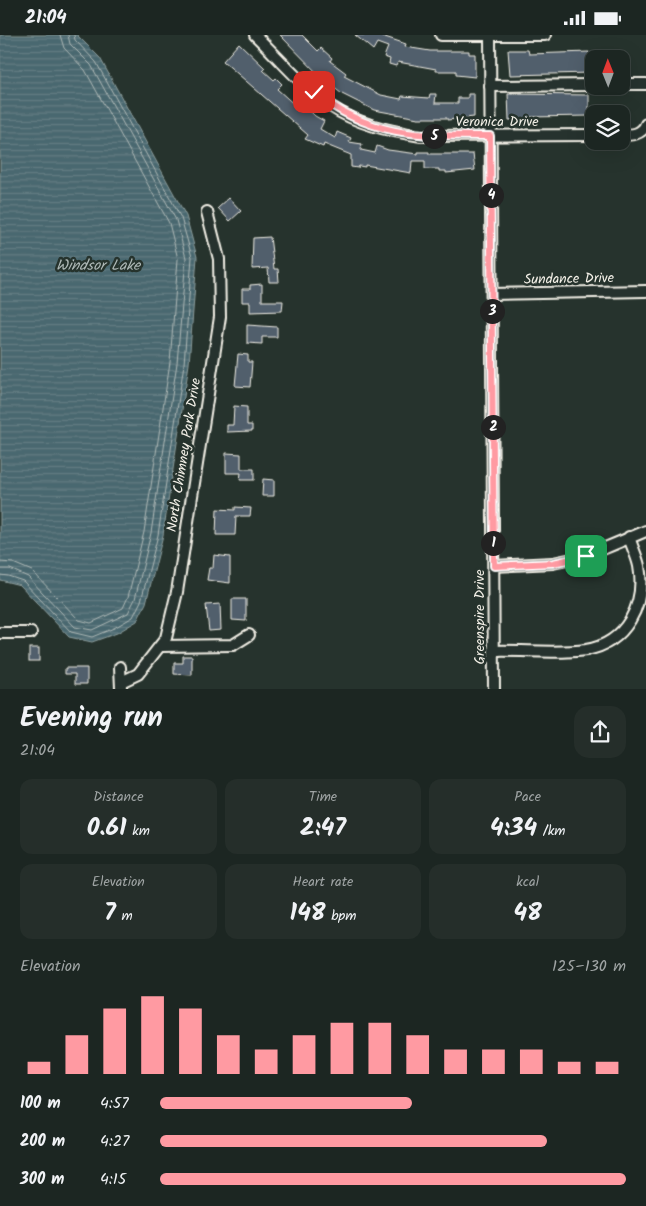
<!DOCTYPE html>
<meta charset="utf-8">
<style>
:root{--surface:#1c2622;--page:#252e2a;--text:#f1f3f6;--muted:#a0a5a5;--line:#3a4340;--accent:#ff9aa2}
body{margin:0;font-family:Kalam,sans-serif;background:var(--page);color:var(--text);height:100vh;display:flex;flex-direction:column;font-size:19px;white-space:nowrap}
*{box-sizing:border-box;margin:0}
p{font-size:16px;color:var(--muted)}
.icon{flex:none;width:28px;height:28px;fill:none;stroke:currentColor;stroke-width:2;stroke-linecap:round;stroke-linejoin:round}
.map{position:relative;height:654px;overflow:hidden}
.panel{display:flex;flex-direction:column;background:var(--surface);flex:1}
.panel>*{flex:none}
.needle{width:32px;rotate:359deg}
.controls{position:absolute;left:585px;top:15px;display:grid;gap:10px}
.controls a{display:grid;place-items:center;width:45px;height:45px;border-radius:10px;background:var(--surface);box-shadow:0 5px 20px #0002,0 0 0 1px var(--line);font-size:25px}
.pin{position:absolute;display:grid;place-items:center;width:42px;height:42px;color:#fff;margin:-21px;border-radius:10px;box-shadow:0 2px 8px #0006}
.km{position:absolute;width:25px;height:25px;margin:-12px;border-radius:50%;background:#222;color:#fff;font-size:14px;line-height:25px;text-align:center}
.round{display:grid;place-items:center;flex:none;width:52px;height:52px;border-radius:15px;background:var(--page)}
.headline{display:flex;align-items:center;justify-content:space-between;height:85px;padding:0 20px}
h1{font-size:28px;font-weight:600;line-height:38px}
.stats{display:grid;grid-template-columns:repeat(3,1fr);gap:8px;height:85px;padding:5px 20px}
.stats div{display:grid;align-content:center;border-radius:12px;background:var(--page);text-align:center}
.stats b{font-size:25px;font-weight:600}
.stats small{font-size:14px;font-weight:400}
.stats p{font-size:14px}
.chart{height:140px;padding:10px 20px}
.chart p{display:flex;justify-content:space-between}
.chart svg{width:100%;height:90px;margin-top:5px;stroke:var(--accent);stroke-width:6}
ul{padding:0 20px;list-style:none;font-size:16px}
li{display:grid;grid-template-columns:80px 60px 1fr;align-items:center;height:38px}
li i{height:12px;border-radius:6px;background:var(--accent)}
.status{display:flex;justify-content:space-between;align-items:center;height:35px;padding:0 25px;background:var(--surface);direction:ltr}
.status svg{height:14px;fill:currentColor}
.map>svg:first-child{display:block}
</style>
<div class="status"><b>21:04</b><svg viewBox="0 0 49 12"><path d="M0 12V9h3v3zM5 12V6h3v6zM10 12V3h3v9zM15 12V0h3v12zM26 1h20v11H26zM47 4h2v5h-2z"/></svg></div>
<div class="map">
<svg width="646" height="654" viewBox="0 0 646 654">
<defs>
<pattern id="water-rules" width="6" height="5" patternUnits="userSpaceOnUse" patternTransform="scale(1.25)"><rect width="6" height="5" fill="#4a686f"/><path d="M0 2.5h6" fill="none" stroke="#657e84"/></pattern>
</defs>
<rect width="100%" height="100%" fill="#26332d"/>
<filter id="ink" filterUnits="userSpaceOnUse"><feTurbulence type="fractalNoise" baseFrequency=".02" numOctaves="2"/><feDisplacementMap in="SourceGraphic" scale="10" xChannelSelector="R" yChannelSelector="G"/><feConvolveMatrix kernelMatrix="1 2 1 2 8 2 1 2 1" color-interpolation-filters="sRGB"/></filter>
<g filter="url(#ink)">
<path fill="url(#water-rules)" stroke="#8e9f9f" d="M0,0H77L100,23L186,181L197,222L189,329L163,500L146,568L137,586L117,598L92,607L69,602L20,550L0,545Z"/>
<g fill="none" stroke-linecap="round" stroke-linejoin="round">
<g stroke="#b0bab8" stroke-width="1">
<path d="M0,527L13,528L32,536L79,585L91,588L123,573L128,562L144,497L170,327L178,224L169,188L85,35L64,13L60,0"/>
<path d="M0,534H10L28,542L75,592L92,595L128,578L135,564L151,498L177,328L186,223L176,185L91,30L70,9L68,0"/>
<path d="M0,540L8,541L23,546L71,597L92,602L114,593L133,582L141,566L158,500L184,329L192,222L181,183L96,27L75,5L74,0"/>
</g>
</g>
<g fill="#515f6c" stroke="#f4f1e8">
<path d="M280,0H302L318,16L321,13L332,23L330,26L346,38L344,41L381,60L401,64L402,61L429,63L430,59H436L435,68H458V63H468V59H474V82L447,85V83H418L374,75L342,59L322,43Z"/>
<path d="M355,0H379L406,9L405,12L430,16H469V19H475V42L456,40V36H436V34L398,27L396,31L389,29L390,24L384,22L388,12L377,8L373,15Z"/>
<path d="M239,8L265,33L263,35L274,45L276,43L282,49L277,54L298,73L302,68L315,81L324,86L320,94L335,103L337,97L351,103L349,107L362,109L361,115L375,118L377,111L388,115L418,119V117H429V119H473L475,135L446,138V136H439V134H425V126H412L411,138L365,130V132L359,131L358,133L351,132V120L324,109L323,112L305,104L308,100L223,26Z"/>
<path d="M508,15H528L529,19L589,17L590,38L510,40Z"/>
<path d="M508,59L589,60V81L529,82V84L509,85Z"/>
<path d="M229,163L241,176L230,186L218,173Z"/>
<path d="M270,202L274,234H278L279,247H269L268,233L252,234L253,203Z"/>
<path d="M262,249V266H283L282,276L250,277V267H242V254H250V250Z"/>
<path d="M247,290L277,292V302H262V309L247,308Z"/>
<path d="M238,319L248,320V327H252L250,352L235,351Z"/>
<path d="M234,371L247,372V390H252V396L227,397V390H233Z"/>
<path d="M226,418L241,419V434H254V445H240L241,438H226Z"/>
<path d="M263,444L274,445V461H262Z"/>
<path d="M235,472L251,473L250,481H236L235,500H216L217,474L235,475Z"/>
<path d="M214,520L230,522V548L207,545L209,533H213Z"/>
<path d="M232,564H246V586L232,585Z"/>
<path d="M220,569L221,595L209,596L206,570Z"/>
<rect x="29" y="613" width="10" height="13"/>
<path d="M183,621H192V640L174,639V628H183Z"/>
<path d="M65,633H87V649H75V639H65Z"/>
</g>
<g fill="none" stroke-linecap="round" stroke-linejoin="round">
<defs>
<g id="minor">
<path d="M255,0C279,23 303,52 330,71C357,89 389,96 421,101L594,100"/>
<path d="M441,0H545"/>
<path d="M490,0L494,654"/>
<path d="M621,49H646"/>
<path d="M490,51L594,50"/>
<path d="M621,100C631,100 642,100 646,89"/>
<path d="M492,259L646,256"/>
<path d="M494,531L553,528L586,521L646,496"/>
<path d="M0,598H31"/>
<path d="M161,611L233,610L249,600"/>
<path d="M494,616C522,615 559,619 586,615C626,608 646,570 639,531C637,521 632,512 629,502"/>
<path d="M120,632L121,653"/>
<path d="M121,647L138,639L166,603L177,557L220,282L219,224L207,177"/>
</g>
</defs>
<use href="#minor" stroke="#f4f1e8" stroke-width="14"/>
<use href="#minor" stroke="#26332d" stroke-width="10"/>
</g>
</g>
<g fill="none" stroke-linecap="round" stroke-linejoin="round" filter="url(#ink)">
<defs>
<path id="route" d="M314,57C369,103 423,101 490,101L494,531L553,528L586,521"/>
</defs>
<use href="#route" stroke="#fff" stroke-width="10"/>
<use href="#route" stroke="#ff9aa2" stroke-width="6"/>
</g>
<g text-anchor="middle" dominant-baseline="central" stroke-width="5" stroke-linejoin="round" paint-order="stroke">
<g font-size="14" fill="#f4f1e8" stroke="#26332d">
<text x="497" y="87">Veronica Drive</text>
<text transform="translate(569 244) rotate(-1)">Sundance Drive</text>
<text transform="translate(184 420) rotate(-81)">North Chimney Park Drive</text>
<text transform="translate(480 582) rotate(-90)">Greenspire Drive</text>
</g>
<g font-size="15" font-style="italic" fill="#b0bab8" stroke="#26332d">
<text x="98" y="231">Windsor Lake</text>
</g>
</g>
</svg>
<div class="controls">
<a><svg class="needle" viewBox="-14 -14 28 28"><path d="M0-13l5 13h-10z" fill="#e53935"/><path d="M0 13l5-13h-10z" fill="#a0a5a5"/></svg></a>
<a><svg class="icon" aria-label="layers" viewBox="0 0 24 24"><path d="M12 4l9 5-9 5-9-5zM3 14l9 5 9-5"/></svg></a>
</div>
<div class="pin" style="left:586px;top:521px;background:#1e9e55"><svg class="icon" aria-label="arrive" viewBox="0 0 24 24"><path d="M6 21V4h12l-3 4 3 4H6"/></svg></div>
<div class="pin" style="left:314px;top:57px;background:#d93025"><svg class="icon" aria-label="check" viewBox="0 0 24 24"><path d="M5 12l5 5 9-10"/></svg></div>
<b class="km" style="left:493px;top:508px">1</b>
<b class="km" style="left:493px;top:392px">2</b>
<b class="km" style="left:492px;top:276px">3</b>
<b class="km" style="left:491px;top:160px">4</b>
<b class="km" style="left:434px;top:101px">5</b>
</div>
<section class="panel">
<div class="headline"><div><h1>Evening run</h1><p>21:04</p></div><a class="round"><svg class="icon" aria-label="share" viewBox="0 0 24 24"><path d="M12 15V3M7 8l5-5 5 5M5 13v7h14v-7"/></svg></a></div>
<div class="stats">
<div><p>Distance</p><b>0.61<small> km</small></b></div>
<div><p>Time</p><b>2:47</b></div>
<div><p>Pace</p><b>4:34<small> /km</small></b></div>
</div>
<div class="stats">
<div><p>Elevation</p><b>7<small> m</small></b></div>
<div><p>Heart rate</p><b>148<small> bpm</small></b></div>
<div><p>kcal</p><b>48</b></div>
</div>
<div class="chart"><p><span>Elevation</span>125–130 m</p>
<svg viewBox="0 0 160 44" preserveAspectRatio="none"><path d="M5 44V38M15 44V25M25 44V12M35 44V6M45 44V12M55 44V25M65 44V32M75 44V25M85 44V19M95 44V19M105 44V25M115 44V32M125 44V32M135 44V32M145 44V38M155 44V38"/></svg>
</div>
<ul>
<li><b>100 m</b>4:57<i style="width:54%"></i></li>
<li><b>200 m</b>4:27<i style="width:83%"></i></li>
<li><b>300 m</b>4:15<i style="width:100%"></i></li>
</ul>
</section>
